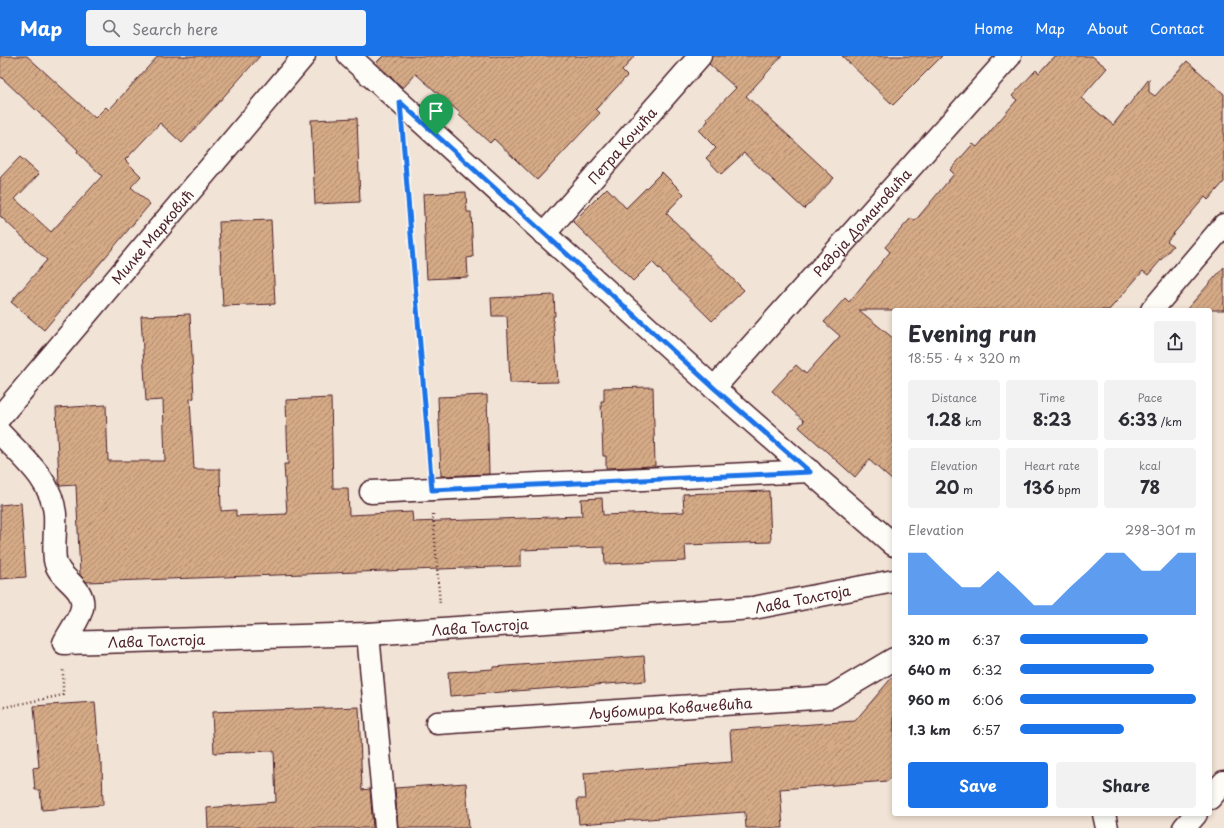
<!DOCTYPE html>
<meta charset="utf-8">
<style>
:root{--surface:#fff;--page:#f2f2f3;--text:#2b2b33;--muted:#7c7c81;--accent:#1a73e8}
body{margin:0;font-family:"Playpen Sans",sans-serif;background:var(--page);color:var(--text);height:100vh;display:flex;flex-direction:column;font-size:15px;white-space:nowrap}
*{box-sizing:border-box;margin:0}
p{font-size:13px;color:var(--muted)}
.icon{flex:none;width:22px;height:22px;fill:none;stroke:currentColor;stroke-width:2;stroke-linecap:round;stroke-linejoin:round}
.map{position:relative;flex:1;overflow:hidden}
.sheet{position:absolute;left:892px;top:252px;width:320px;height:508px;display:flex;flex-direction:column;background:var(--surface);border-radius:4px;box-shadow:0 2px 6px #0003}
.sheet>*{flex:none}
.pin{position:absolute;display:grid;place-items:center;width:34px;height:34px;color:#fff;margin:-41px -17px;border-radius:50% 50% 50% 0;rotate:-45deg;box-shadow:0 0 4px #0007}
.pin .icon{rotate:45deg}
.round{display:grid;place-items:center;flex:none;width:42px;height:42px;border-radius:4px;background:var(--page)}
.summary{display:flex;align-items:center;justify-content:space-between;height:68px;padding:0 16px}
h1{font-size:22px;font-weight:700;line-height:30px}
.stats{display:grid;grid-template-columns:repeat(3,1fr);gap:6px;height:68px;padding:4px 16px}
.stats div{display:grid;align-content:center;border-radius:4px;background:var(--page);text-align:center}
.stats b{font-size:17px;font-weight:700}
.stats small{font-size:11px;font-weight:400}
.stats p{font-size:11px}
.chart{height:112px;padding:8px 16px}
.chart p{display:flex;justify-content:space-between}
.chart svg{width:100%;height:72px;margin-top:4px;fill:var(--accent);opacity:.7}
.action{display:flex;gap:8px;margin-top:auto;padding:8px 16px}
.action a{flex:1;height:46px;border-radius:4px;background:var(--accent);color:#fff;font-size:16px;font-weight:700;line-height:46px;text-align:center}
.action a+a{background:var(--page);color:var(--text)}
ul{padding:0 16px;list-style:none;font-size:13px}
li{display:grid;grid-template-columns:64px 48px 1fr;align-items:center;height:30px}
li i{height:10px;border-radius:5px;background:var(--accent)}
header{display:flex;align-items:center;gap:24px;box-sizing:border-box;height:56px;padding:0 20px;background:var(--accent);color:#fff}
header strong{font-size:19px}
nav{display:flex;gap:22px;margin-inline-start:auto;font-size:14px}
.search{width:280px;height:36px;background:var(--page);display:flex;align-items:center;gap:10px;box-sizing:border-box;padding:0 14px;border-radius:4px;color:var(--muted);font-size:15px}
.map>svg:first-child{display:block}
</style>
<header>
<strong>Map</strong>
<div class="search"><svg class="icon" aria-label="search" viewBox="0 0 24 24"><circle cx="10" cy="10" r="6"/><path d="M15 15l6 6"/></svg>Search here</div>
<nav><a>Home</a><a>Map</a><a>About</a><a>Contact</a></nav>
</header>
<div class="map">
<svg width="1224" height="772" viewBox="0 0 1224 772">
<defs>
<pattern id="building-hatch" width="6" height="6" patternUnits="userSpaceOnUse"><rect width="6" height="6" fill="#d5aa86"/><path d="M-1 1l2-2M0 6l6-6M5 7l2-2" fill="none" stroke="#af8a6e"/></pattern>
</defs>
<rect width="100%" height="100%" fill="#f1e3d5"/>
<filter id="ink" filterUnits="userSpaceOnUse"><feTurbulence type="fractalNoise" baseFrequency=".025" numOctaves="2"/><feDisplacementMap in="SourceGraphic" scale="8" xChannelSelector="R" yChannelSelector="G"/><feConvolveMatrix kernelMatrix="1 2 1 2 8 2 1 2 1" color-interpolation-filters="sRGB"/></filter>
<g filter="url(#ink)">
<g fill="url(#building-hatch)" stroke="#4a1f2b">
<path d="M0,0H27L95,62L106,51L109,54L158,0H260L182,87L160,67L125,104L141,120L131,131L150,148L44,274L11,246L47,204L0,160V122L20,101L39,118L15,143L51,176L102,120L77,96L78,94L0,20Z"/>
<path d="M383,0H634L622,15L627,20L596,53L600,57L537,124L494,83L490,87L459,59L460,57L416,18L403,32L376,7Z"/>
<path d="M712,0H782L746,40L834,122L804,153L744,97L721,118L706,102L716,92L699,75L708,65L706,63L736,32L709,8Z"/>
<path d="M842,0H942L893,49Z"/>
<path d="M1054,0H1092L1107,12L1081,42L1113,69L1149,23V36L1155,40L1187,5L1224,38V126L1208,144L1205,141L1167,185L1173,190L1148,219L1143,215L1109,254H859L894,283V426L869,404L855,421L799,371L804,365L772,335L796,309L806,318L840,280L824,266L845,242L849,246L890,196L885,191L911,162L915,165L954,118L950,114L973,88L977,91L1017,44L1012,40L1036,14L1039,17Z"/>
<path d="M357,62L360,146L315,148L311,64Z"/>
<path d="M662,116L684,138L666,157L744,234L712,265L652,206L633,225L573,166L607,132L626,152Z"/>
<path d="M466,136L467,156H471L473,201L467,202L468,221L427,223L423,138Z"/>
<path d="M271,164L275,248L223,250L219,166Z"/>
<path d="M1224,211V254H1186Z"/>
<path d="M554,239L555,260H553L558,326L510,327L507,260H492L491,242Z"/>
<path d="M190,258L194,342L190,343L194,413H220L221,455L236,454V460L287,458L284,408H288L286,344L331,342L333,432H348L349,459L412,456L413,466L582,460L581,443L602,442L603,459L684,456L683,438L769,435L771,486L685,489L686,505L605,508L604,491L521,494V510L87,526L80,519L76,429L60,430L59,427L56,352L106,349L108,405H165L163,344L146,345L141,260Z"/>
<path d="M653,331L655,410L606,412V400H603L601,345H604V332Z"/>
<path d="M487,339L489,418L441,420L438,341Z"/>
<path d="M21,447L26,521L0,523V449Z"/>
<path d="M644,600L646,625L450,640L448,616L493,613V611Z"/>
<path d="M894,619V718L888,725L780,733L783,772H746L745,756L579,768L577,743H586L584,717L732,706L730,674L855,665Z"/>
<path d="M95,646L100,707H102L103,749L42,754L40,734H35L33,712L39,711L34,650Z"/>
<path d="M359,651L362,734L370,733L373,772H208L207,752L276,746L274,695L214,697L212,656Z"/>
<path d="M466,727L469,772H398L395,732Z"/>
</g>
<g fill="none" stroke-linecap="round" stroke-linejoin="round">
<defs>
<g id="street">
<path d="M349,0L714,332L894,489"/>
<path id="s1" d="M544,178L700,0"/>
<path d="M1152,254L1224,169"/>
<path id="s2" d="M714,332L1010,0"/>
<path id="s3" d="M0,361L304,0"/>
<path id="s4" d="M0,377C22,401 52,424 55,458C56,473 53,489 55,504C58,524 86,530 82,552C80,563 69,576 64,587L368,578L753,552L894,525"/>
<path d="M371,436L810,415"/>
<path d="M368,578L386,772"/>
<path id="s5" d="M437,667L830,641L894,603"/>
<path d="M1210,742L1224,726"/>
<path d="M1104,758L1107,772"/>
<path d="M1184,772L1196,758"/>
</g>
</defs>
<use href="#street" stroke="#4a1f2b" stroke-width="25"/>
<g stroke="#4a1f2b" stroke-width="2.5" stroke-dasharray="1 3" stroke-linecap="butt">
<path d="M403,83L429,409"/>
<path d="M433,458L440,549"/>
<path d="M0,652L63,639V612"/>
</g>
<use href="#street" stroke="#fdfcf7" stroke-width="22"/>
</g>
</g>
<g fill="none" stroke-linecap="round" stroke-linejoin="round" filter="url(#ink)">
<defs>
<path id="route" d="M400,46L714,332L810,416L432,434Z"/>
</defs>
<use href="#route" stroke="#fff" stroke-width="8"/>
<use href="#route" stroke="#1a73e8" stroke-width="5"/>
</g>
<g text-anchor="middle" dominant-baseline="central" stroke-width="3" stroke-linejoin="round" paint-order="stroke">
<g font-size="14" fill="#4a1f2b" stroke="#fdfcf7">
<text stroke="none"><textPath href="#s1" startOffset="118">Петра Кочића</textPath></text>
<text stroke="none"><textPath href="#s2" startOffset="222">Радоја Домановића</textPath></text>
<text stroke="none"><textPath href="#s3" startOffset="236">Милке Марковић</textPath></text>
<text stroke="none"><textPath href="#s4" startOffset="983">Лава Толстоја</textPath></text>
<text stroke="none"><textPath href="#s4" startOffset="659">Лава Толстоја</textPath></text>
<text stroke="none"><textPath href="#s4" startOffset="335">Лава Толстоја</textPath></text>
<text stroke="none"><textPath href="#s5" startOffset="234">Љубомира Ковачевића</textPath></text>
</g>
</g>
</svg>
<div class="pin" style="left:436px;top:79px;background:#1e9e55"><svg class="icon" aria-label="arrive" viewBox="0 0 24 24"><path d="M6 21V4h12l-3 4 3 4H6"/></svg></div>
<section class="sheet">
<div class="summary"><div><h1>Evening run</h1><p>18:55 · 4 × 320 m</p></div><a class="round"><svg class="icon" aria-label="share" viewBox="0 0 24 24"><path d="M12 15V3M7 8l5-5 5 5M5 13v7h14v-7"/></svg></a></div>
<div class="stats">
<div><p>Distance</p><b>1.28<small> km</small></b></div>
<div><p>Time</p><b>8:23</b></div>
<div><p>Pace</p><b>6:33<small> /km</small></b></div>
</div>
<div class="stats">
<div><p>Elevation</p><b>20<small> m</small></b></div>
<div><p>Heart rate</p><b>136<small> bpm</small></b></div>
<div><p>kcal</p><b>78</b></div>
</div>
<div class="chart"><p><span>Elevation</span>298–301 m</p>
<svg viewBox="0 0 160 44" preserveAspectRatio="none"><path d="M0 44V6L10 6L20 17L30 27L40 27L50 17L60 27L70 38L80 38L90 27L100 17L110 6L120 6L130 17L140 17L150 6L160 6V44z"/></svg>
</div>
<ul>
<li><b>320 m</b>6:37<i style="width:73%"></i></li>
<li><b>640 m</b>6:32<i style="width:76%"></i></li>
<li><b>960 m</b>6:06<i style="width:100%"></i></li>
<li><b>1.3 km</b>6:57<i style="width:59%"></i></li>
</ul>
<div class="action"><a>Save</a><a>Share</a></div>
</section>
</div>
